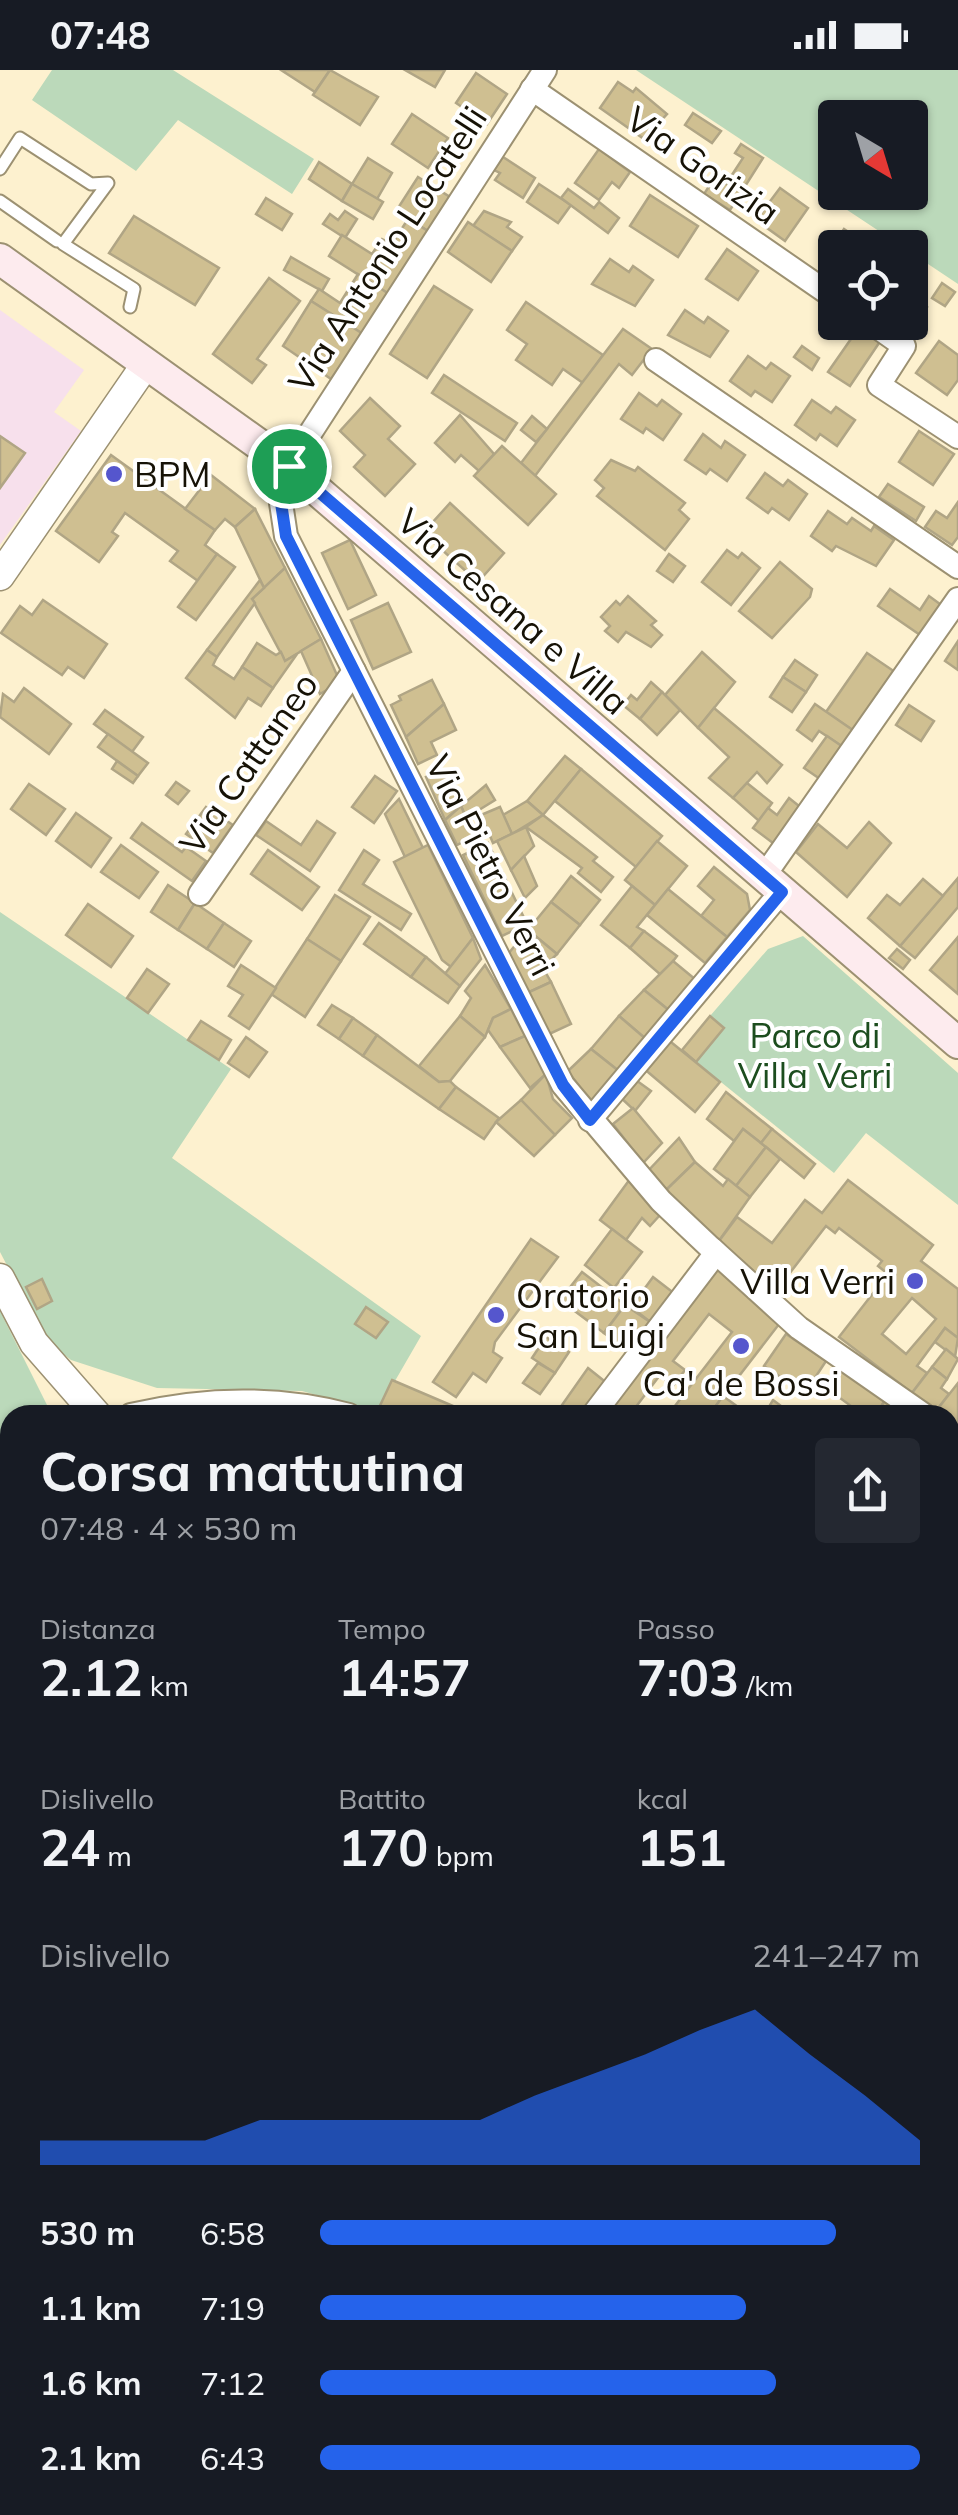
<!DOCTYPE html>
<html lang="it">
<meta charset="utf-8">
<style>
:root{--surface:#171b24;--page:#242831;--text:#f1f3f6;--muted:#9ea1a6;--accent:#2563eb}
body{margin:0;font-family:Mulish,sans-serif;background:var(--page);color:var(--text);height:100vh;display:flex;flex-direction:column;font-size:38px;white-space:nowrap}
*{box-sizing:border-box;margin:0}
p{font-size:32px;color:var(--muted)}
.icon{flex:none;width:55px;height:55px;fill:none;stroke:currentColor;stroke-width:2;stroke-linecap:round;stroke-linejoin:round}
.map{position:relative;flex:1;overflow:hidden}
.sheet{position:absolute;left:0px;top:1335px;width:960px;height:1110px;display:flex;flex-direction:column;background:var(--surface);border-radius:30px 30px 0 0;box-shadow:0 2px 8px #0004}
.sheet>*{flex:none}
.needle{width:65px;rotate:142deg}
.buttons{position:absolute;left:818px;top:30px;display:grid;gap:20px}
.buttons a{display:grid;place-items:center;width:110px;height:110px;border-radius:10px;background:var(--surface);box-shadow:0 2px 8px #0004;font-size:50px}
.pin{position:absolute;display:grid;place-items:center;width:85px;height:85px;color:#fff;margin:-42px;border:5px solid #fff;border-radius:50%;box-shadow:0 2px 10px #0007}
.round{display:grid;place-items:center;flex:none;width:105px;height:105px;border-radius:10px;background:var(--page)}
.overview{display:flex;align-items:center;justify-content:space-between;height:170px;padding:0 40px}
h1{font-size:55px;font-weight:700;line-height:75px}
.figures{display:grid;grid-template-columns:repeat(3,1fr);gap:15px;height:170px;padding:10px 40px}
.figures div{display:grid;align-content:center}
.figures b{font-size:50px;font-weight:700}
.figures small{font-size:28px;font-weight:400}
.figures p{font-size:28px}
.chart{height:280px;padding:20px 40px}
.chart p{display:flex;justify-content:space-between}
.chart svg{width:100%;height:180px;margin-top:10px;fill:var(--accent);opacity:.7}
ul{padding:0 40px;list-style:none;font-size:32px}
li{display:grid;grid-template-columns:160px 120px 1fr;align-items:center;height:75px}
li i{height:25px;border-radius:12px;background:var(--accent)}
.status{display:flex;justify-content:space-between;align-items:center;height:70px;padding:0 50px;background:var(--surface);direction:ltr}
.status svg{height:28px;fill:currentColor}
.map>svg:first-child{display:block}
</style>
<div class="status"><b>07:48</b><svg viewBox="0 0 49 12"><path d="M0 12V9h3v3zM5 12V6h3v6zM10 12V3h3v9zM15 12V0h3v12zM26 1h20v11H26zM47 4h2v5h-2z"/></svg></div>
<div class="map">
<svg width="958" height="2445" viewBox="0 0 958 2445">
<rect width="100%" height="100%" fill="#fdf1cf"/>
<path fill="#f7e0ec" d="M0,240L84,300L54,342L81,361L0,475Z"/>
<g fill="#bbd9ba" fill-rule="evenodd">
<path d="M52,0H173L314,89L292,124L178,50L136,101L32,30Z"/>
<path d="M636,0H958V214L910,182V178L903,177ZM835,48H910V122H835Z"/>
<path d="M0,842L231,999L172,1088L421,1266L377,1342L302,1321L157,1318L71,1290L46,1270L0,1182Z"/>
<path d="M803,866L958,1003V1135L866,1063L834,1103L696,992L724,958L710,946L768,879Z"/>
<path d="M0,1241L52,1345H10V1617L0,1632Z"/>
</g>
<g fill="#cfbf91" stroke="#b0a585" stroke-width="2.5" fill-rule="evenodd">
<path d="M281,0H330L315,22Z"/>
<path d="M330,0L378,27L360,55L313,25Z"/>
<path d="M405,0H445L435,17Z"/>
<path d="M476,3L507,24L487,54L456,33Z"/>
<path d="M618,12L633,22L636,18L667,44L644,69L600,38Z"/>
<path d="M693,43L721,61L712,73L685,55Z"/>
<path d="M412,44L448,68L428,98L392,74Z"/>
<path d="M741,74L763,88L730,140L704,124L715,107L726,114L743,88L735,83Z"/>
<path d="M599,79L630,102L619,118L612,112L599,130L575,113Z"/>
<path d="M503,87L535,108L523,128L495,110L500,103L494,100Z"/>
<path d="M368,88L392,103L377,129L352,114Z"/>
<path d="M319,92L352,114L342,131L309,109Z"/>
<path d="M418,107L450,127L428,161L396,141Z"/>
<path d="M352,114L383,132L373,149L342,131Z"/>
<path d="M539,114L571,135L558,153L527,132Z"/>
<path d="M780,118L808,138L785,171L756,150Z"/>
<path d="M568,119L594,138L599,132L619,148L608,163L561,128Z"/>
<path d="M650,125L698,156L678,187L630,156Z"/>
<path d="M266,128L292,144L282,160L256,144Z"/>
<path d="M345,141L357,149L345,168L323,154L330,144L338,150Z"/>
<path d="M484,141L511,152L507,157L522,167L512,181L473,156Z"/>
<path d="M134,146L219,198L195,235L109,183Z"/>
<path d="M408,149L428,161L389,224L329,186L342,165L372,184L382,169L392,174Z"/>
<path d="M468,152L512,181L491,212L448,182Z"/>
<path d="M844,159L872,178H835V203L821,193Z"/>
<path d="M727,179L758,201L738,230L706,209Z"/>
<path d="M291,187L329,209L322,221L284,200Z"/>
<path d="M610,189L629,202L633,196L653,210L635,236L592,214Z"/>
<path d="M358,204L389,224L363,264L311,231L319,219L340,233Z"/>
<path d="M269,208L300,231L257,289L266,295L252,313L213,284Z"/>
<path d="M942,213L955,222L945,236L932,228Z"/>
<path d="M434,216L472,240L427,308L390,284Z"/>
<path d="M910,226L927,237L909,262L895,252H910Z"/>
<path d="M311,231L363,264L331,309L283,276Z"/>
<path d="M526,232L603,285L583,313L563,299L552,315L516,290L527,274L507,260Z"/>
<path d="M685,240L704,253L708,247L728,261L710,287L668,265Z"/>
<path d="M860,256L881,270L850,316L828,302Z"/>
<path d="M623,259L652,279L632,305L619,294L535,406L521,393Z"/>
<path d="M939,271L958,285V310L947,325L916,303Z"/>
<path d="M802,276L819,288L812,300L794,287Z"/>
<path d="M748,286L766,299L771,293L790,306L772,332L755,321L751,326L730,311Z"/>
<path d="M444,305L517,353L505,371L432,323Z"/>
<path d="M639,323L657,336L662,330L681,344L663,370L646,358L643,363L621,349Z"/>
<path d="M370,328L400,356L388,369L415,394L385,426L354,397L365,385L340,361Z"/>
<path d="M812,330L831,343L836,337L855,350L837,376L820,364L816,370L795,355Z"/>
<path d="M460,345L494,384L479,401L461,385L455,392L435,373Z"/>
<path d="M532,346L547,359L536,372L521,360Z"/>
<path d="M919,361L954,384L933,415L899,392Z"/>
<path d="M703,364L721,378L725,371L745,385L727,411L710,399L706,404L685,390Z"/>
<path d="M0,366L25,383L0,418Z"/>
<path d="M502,376L556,424L528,455L474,406Z"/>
<path d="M111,385L215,460L205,475L217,484L198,511L170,491L178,481L125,443L112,462L118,466L99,492L56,461Z"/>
<path d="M611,390L635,401L638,397L685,433L679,440L689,449L665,480L597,426L604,418L595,410Z"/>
<path d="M765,403L783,416L788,410L807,424L789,450L772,438L768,443L747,428Z"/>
<path d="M211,405L255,439L235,457L225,449L215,460L185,439Z"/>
<path d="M888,414L924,437L916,451L879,427Z"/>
<path d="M958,432V467L952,475L925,457L936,441L947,448Z"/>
<path d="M450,433L504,483L478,512L423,463Z"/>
<path d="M255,439L285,498L264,518L235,457Z"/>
<path d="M828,441L847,454L852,448L871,461L874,456L894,470L876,496L836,476L832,481L811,466Z"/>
<path d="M350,470L376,525L348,539L322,483Z"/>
<path d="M727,480L738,488L742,483L760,498L731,535L702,512Z"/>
<path d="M217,484L235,497L196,550L178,537Z"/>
<path d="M669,484L685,496L673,512L657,501Z"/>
<path d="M780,492L812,519L810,527L772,568L739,541Z"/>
<path d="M285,498L321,569L285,591L252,529Z"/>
<path d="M260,510L264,518L252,529L255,533L217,587L207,580Z"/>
<path d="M890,519L920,540L929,526L944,537L923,567L878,536Z"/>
<path d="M628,526L656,551L651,555L662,565L651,577L626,562L618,572L605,561L610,556L601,547L616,531L620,535Z"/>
<path d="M43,530L107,574L84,608L68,597L62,605L1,563L20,536L32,545Z"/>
<path d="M388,533L411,582L373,599L351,550Z"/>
<path d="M321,569L340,612L320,624L301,581Z"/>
<path d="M958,571V600L945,591Z"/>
<path d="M257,573L276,585L281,582L285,591L297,584L273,618L242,597Z"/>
<path d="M207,580L217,587L213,595L234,609L242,597L273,618L261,636L248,628L235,648L186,608Z"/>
<path d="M702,582L735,612L698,658L665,625Z"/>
<path d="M867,583L898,604L857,663L826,642Z"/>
<path d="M795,590L817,605L806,622L783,607Z"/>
<path d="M783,607L806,622L792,642L770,627Z"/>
<path d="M432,610L444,634L406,667L391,635L401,630L399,626Z"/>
<path d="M651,612L662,622L640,649L623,635L631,625L637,630Z"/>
<path d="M24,618L71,654L49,684L0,647L3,624L14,632Z"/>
<path d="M662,622L680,640L657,665L640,649Z"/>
<path d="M444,634L456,660L431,672L437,685L418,694L406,667Z"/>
<path d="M815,634L857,663L846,679L819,661L812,671L797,660Z"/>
<path d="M909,635L934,651L921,671L896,655Z"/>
<path d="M714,638L782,695L767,713L757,702L733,728L709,708L729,687L698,658Z"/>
<path d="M105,640L143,667L132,682L94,654Z"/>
<path d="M108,664L148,693L138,706L98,677Z"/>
<path d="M827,666L846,679L823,711L804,698Z"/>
<path d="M565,686L581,699L543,745L527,731Z"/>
<path d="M117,691L138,706L133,713L112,699Z"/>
<path d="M581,699L662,766L636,797L555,731Z"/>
<path d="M443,700L461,736L445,750L426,707Z"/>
<path d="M375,706L397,721L374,753L352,737Z"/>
<path d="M176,712L189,721L178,734L166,725Z"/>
<path d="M747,713L772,733L759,751L733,728Z"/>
<path d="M29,714L65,739L46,765L11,739Z"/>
<path d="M486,715L495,730L466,748L461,736Z"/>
<path d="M789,728L804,740L784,768L773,773L753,758L768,738L777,745Z"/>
<path d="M399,729L423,778L405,787L385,744Z"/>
<path d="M527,731L543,745L512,764L503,745Z"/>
<path d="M461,736L474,766L457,775L445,750Z"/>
<path d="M206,737L233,755L213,783L186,764Z"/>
<path d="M500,737L512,764L493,773L481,745Z"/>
<path d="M76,743L111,768L91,797L56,771Z"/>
<path d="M543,745L597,787L593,791L613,807L601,822L578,803L582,798L526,757Z"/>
<path d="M266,751L301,775L317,751L335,763L310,801L256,765Z"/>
<path d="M869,752L891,773L847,827L796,782L818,754L847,778Z"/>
<path d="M142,753L182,782L186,777L206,791L192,811L131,768Z"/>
<path d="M526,757L534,776L511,800L497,771Z"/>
<path d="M657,771L687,796L655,835L625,810Z"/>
<path d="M488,773L527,854L502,866L463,785Z"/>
<path d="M121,775L158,802L139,828L101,802Z"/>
<path d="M428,775L473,868L451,897L442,890L394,792Z"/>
<path d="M268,780L319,817L302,840L251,804Z"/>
<path d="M364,780L379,790L363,814L411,844L401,860L339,820Z"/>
<path d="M524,786L537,816L525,828L511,800Z"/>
<path d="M714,797L747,824L750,840L727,867L701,846L714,830L698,816Z"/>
<path d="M571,806L600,830L580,855L551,832Z"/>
<path d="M958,808V837L915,888L900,876Z"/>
<path d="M923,809L943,826L900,876L868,848L887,825L900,835Z"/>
<path d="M168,815L195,833L178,860L151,842Z"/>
<path d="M632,816L655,835L637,857L644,861L630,878L601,855Z"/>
<path d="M668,819L727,867L705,893L647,845Z"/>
<path d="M335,825L370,847L341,891L307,869Z"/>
<path d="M551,832L580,855L557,884L528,860Z"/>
<path d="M195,833L224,853L207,879L178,860Z"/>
<path d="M88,834L133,866L111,897L66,865Z"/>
<path d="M224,853L251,871L234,897L207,879Z"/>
<path d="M379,853L426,887L411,907L364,874Z"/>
<path d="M528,860L557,884L543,898L551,912L527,923L508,884Z"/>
<path d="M644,861L677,886L662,906L630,878Z"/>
<path d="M958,867V924L930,900Z"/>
<path d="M473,868L481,889L460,916L444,905Z"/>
<path d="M307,869L341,891L305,947L271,924Z"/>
<path d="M897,879L910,890L903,899L889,888Z"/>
<path d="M426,887L460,916L448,933L411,907Z"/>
<path d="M673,891L696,910L671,942L644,920Z"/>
<path d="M241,895L276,918L249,959L229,946L243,925L228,916Z"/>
<path d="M485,895L511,939L493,948L485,967L460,946L471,928L465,921Z"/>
<path d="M147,899L169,914L148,943L127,928Z"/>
<path d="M551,912L571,954L547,965L527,923Z"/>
<path d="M644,920L671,942L647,970L619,946Z"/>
<path d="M332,935L353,948L339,969L318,955Z"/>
<path d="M511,939L525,966L500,977L488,960L493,948Z"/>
<path d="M460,946L485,967L450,1011L439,1012L419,996Z"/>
<path d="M619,946L647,970L620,1002L591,979Z"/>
<path d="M710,946L724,958L696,992L682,980Z"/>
<path d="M353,948L377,965L363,986L339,969Z"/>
<path d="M201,951L231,970L219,990L188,970Z"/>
<path d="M377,965L439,1012L450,1011L456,1017L439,1039L363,986Z"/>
<path d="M525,966L546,1004L530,1018L500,977Z"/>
<path d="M246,967L267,982L249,1007L228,993Z"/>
<path d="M666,968L720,1012L695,1042L642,997Z"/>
<path d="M591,979L620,1002L592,1034L568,1001Z"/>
<path d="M546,1004L553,1029L572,1048L555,1065L521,1030Z"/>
<path d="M633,1008L651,1021L635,1041L619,1026Z"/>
<path d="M456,1017L499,1048L484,1069L439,1039Z"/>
<path d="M726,1022L772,1059L761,1073L743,1059L734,1071L707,1049Z"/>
<path d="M521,1030L555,1065L534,1086L496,1052Z"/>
<path d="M633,1038L662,1073L643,1093L613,1054Z"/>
<path d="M743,1059L766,1077L736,1116L714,1099Z"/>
<path d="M772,1059L815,1094L804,1108L761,1073Z"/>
<path d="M679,1068L695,1092L664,1122L647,1102Z"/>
<path d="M766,1077L780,1089L750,1127L736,1116Z"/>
<path d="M695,1092L723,1116L728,1109L750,1127L716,1175L664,1122Z"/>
<path d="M630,1109L660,1145L650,1156L642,1148L626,1170L600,1150Z"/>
<path d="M848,1110L933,1175L921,1191L958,1219V1268L945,1258L917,1296L927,1303L912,1323L839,1267L888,1204L878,1196L882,1191L839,1158L835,1163L826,1156L776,1221L716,1175L737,1147L772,1173L805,1130L822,1143ZM912,1228L936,1249L906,1284L882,1264Z"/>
<path d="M612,1159L642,1182L614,1218L585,1195Z"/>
<path d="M531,1169L558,1187L495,1272L493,1282L502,1288L486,1312L473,1303L456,1327L433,1312Z"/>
<path d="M728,1200L783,1249L709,1345H668L732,1262L709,1244L673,1291L685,1300L673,1316L660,1305L632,1342L636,1345H600L712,1201Z"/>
<path d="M582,1202L625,1235L604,1263L560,1230Z"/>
<path d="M653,1207L675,1224L653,1254L631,1237Z"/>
<path d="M42,1209L52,1231L37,1239L26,1217Z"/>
<path d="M625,1235L653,1254L630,1283L604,1263Z"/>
<path d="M366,1237L388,1252L376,1268L355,1254Z"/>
<path d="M945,1258L958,1268L955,1287L935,1272Z"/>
<path d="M786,1264L826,1291L805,1323L764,1296Z"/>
<path d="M546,1267L569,1282L555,1303L532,1288Z"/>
<path d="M946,1279L958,1289L947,1309L932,1297Z"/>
<path d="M538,1293L555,1303L540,1324L523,1313Z"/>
<path d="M932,1297L947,1309L941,1318L949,1324L936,1341L912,1323Z"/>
<path d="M588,1298L608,1314L584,1345H555Z"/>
<path d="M837,1299L849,1306L852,1301L888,1325L876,1345H846L851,1336L825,1317Z"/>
<path d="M392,1310L474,1345H382L377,1342Z"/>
<path d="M958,1313V1358L950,1352V1345L936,1341Z"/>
<path d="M888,1325L917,1345L878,1342Z"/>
<path d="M723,1326L749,1345H709Z"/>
<path d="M773,1330L793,1345H764Z"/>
<path d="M958,1421V1554L951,1562L950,1436Z"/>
<path d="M950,1615L958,1618V1645L950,1641Z"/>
<path d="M958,1678V1721L952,1723L950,1679Z"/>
<path d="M950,1723L958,1748L950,1754Z"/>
<path d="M0,1836L10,1856V1885L0,1890Z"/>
<path d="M958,1896V1955L950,1945V1905Z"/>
<path d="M958,2086V2128L950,2121V2095Z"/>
<path d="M3,2248L10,2257V2271L0,2279Z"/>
<path d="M10,2271V2309L0,2315V2279Z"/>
<path d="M956,2335L958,2372L952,2377L958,2384L950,2391V2340Z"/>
<path d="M36,2435H98L102,2440L95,2445H23Z"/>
<path d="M186,2435H258L245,2445H173Z"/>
<path d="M480,2435H497L505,2445H468Z"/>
<path d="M640,2435H661L666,2445H645Z"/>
<path d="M717,2435L722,2445H699L697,2441Z"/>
<path d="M790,2435H813L812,2445H764Z"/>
</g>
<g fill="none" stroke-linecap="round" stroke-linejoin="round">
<defs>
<g id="service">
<path d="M0,99L20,68L91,114L108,113L63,174L134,219L130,237"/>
<path d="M0,131L57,171"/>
<path d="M0,1589L10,1592"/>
<path d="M0,1959L10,1979"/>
</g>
<g id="minor">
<path d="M545,0L289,396L281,433L286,466L563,1015L661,1131L716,1183L593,1345"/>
<path d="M532,19L835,228"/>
<path d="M870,252L904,276L879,315L958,367"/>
<path d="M656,290L958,497"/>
<path d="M764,806L958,529"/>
<path d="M200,824L354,601"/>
<path d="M590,1050L782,821"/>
<path d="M712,1179L799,1258L924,1345"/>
<path d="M131,1345C203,1328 277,1326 349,1345"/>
<path d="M950,1385L958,1372"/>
<path d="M950,1577L958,1566"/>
<path d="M950,1849L958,1859"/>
<path d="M950,2169L958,2160"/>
<path d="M0,2410L10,2403"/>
<path d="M396,2435L404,2445"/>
<path d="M835,2445V2435"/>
</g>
<g id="tertiary">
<path d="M0,506L146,294"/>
<path d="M0,1208L34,1273L97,1345"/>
<path d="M0,1655L10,1648"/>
</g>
<path id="secondary" d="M0,189L289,396L958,973"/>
</defs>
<use href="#service" stroke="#9c9172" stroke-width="15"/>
<use href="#minor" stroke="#9c9172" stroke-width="26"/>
<use href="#tertiary" stroke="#9c9172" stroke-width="31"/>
<use href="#secondary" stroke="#9c9172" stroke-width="34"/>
<use href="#service" stroke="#fff" stroke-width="11"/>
<use href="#minor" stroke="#fff" stroke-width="22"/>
<use href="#tertiary" stroke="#fff" stroke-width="28"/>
<use href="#secondary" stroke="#fdebee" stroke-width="30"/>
</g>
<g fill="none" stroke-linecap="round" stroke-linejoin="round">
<defs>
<path id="route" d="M289,396L782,822L590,1050L563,1015L286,466L281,433Z"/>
</defs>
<use href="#route" stroke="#fff" stroke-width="20"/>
<use href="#route" stroke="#2563eb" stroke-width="12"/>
</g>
<g fill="#5556cd" stroke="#fff" stroke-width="4">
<circle cx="114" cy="404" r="10"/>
<circle cx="915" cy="1211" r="10"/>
<circle cx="496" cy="1245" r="10"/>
<circle cx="741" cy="1276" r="10"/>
</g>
<g text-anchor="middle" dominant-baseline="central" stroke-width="8" stroke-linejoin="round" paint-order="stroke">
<g font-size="35" fill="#161206" stroke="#fff">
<text transform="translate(703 95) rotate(35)">Via Gorizia</text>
<text transform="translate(387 179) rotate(-57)">Via Antonio Locatelli</text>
<text transform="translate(513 541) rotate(41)">Via Cesana e Villa</text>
<text transform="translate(248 693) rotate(-55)">Via Cattaneo</text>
<text transform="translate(491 795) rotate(63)">Via Pietro Verri</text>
</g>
<g font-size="35" fill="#161206" stroke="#fff" text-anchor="start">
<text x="134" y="404">BPM</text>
<text x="895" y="1211" text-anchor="end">Villa Verri</text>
<text x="516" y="1225">Oratorio<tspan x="516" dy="40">San Luigi</tspan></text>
<text x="741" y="1313" text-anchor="middle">Ca' de Bossi</text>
</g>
<g font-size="35" fill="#1c4d1e" stroke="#fff">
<text x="815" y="965">Parco di<tspan x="815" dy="40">Villa Verri</tspan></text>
</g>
</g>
</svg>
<div class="buttons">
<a><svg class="needle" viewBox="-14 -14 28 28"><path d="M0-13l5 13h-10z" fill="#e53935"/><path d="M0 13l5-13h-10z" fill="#9ea1a6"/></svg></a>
<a><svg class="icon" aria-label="locate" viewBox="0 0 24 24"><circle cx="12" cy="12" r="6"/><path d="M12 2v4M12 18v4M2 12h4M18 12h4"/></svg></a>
</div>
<div class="pin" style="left:289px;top:396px;background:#1e9e55"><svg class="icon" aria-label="arrive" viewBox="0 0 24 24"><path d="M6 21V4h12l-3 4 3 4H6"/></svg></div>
<section class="sheet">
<div class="overview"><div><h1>Corsa mattutina</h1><p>07:48 · 4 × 530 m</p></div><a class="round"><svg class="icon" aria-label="share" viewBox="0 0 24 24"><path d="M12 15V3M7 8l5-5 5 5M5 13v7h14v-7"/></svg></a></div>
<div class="figures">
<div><p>Distanza</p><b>2.12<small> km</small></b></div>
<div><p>Tempo</p><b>14:57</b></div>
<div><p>Passo</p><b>7:03<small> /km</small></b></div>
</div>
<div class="figures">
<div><p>Dislivello</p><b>24<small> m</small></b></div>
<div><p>Battito</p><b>170<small> bpm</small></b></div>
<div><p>kcal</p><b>151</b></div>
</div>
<div class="chart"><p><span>Dislivello</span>241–247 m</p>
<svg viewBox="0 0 160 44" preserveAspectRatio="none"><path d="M0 44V38L10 38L20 38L30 38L40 33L50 33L60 33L70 33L80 33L90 27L100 22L110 17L120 11L130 6L140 17L150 27L160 38V44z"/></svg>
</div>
<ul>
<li><b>530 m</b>6:58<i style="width:86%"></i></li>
<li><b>1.1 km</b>7:19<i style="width:71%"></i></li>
<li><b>1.6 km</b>7:12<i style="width:76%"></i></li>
<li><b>2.1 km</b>6:43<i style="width:100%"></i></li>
</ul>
</section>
</div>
